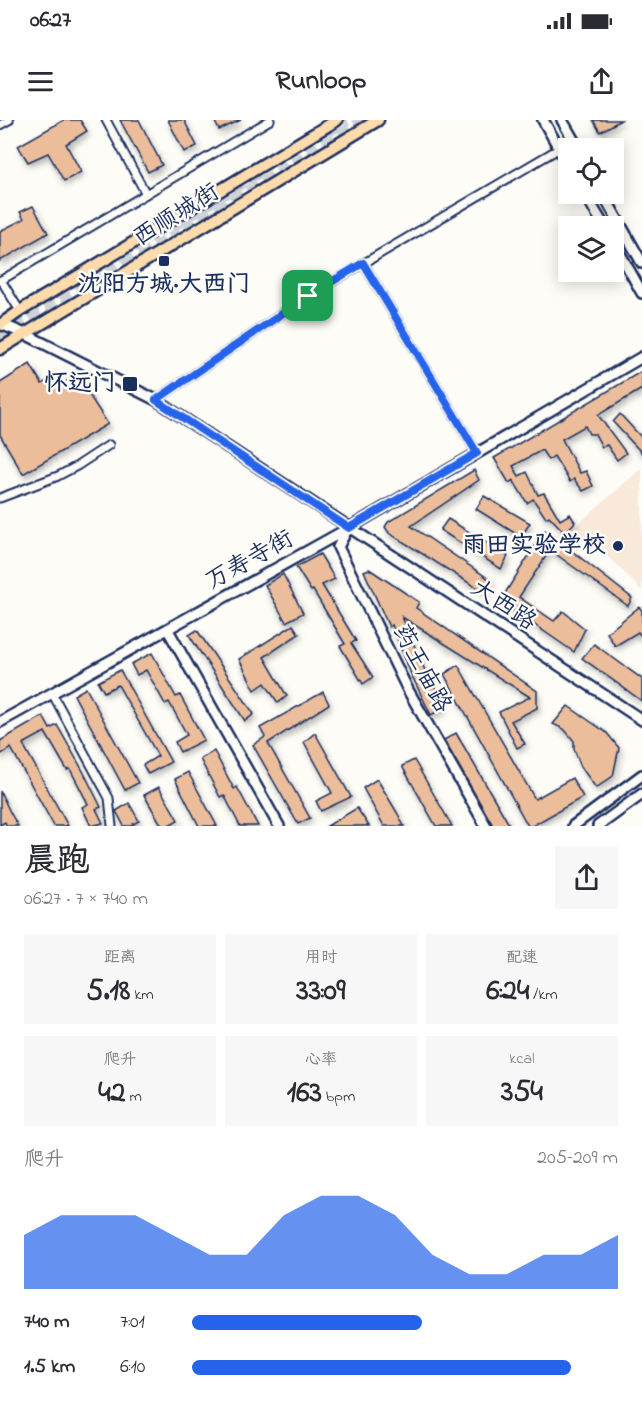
<!DOCTYPE html>
<html lang="zh">
<meta charset="utf-8">
<style>
:root{--surface:#fff;--page:#f7f7f7;--text:#2b2b33;--muted:#7c7c81;--accent:#2563eb}
body{margin:0;font-family:"Indie Flower","LXGW WenKai TC",sans-serif;background:var(--page);color:var(--text);height:100vh;display:flex;flex-direction:column;font-size:22px;white-space:nowrap}
*{box-sizing:border-box;margin:0}
p{font-size:20px;color:var(--muted)}
.icon{flex:none;width:33px;height:33px;fill:none;stroke:currentColor;stroke-width:2;stroke-linecap:round;stroke-linejoin:round}
.map{position:relative;height:706px;overflow:hidden}
.panel{display:flex;flex-direction:column;background:var(--surface);flex:1}
.panel>*{flex:none}
.tools{position:absolute;left:558px;top:18px;display:grid;gap:12px}
.tools a{display:grid;place-items:center;width:66px;height:66px;border-radius:0px;background:var(--surface);box-shadow:0 3px 15px #0003;font-size:30px}
.pin{position:absolute;display:grid;place-items:center;width:51px;height:51px;color:#fff;margin:-26px;border-radius:12px;box-shadow:0 3px 9px #0006}
.round{display:grid;place-items:center;flex:none;width:63px;height:63px;border-radius:0px;background:var(--page)}
.headline{display:flex;align-items:center;justify-content:space-between;height:102px;padding:0 24px}
h1{font-size:33px;font-weight:800;line-height:45px}
.figures{display:grid;grid-template-columns:repeat(3,1fr);gap:9px;height:102px;padding:6px 24px}
.figures div{display:grid;align-content:center;border-radius:0px;background:var(--page);text-align:center}
.figures b{font-size:30px;font-weight:800}
.figures small{font-size:16px;font-weight:400}
.figures p{font-size:16px}
.chart{height:168px;padding:12px 24px}
.chart p{display:flex;justify-content:space-between}
.chart svg{width:100%;height:108px;margin-top:6px;fill:var(--accent);opacity:.7}
ul{padding:0 24px;list-style:none;font-size:20px}
li{display:grid;grid-template-columns:96px 72px 1fr;align-items:center;height:45px}
li i{height:15px;border-radius:8px;background:var(--accent)}
.status{display:flex;justify-content:space-between;align-items:center;height:42px;padding:0 30px;background:var(--surface);direction:ltr}
.status svg{height:16px;fill:currentColor}
header{display:flex;justify-content:space-between;align-items:center;height:78px;padding:0 24px;background:var(--surface);font-size:27px;font-weight:800}
.map>svg:first-child{display:block}
</style>
<div class="status"><b>06:27</b><svg viewBox="0 0 49 12"><path d="M0 12V9h3v3zM5 12V6h3v6zM10 12V3h3v9zM15 12V0h3v12zM26 1h20v11H26zM47 4h2v5h-2z"/></svg></div>
<header><svg class="icon" aria-label="menu" viewBox="0 0 24 24"><path d="M4 6h16M4 12h16M4 18h16"/></svg>Runloop<svg class="icon" aria-label="share" viewBox="0 0 24 24"><path d="M12 15V3M7 8l5-5 5 5M5 13v7h14v-7"/></svg></header>
<div class="map">
<svg width="642" height="706" viewBox="0 0 642 706">
<defs>
<filter id="shadow"><feDropShadow dx="2" dy="4" stdDeviation="3" flood-color="#0004"/></filter>
</defs>
<rect width="100%" height="100%" fill="#fdfcf7"/>
<filter id="ink" filterUnits="userSpaceOnUse"><feTurbulence type="fractalNoise" baseFrequency=".0167" numOctaves="2"/><feDisplacementMap in="SourceGraphic" scale="12" xChannelSelector="R" yChannelSelector="G"/><feConvolveMatrix kernelMatrix="1 2 1 2 8 2 1 2 1" color-interpolation-filters="sRGB"/></filter>
<g filter="url(#ink)">
<path fill="#f8e9db" d="M642,348V471L616,444L572,409Z"/>
<g fill="#ebbd9b" stroke="#1b2f5e" stroke-width="1.5" filter="url(#shadow)">
<path d="M64,0H80L87,11L66,24L81,52L64,61L48,33L28,42L18,26Z"/>
<path d="M120,0H139L162,45L148,52Z"/>
<path d="M168,0H184L197,26L184,32Z"/>
<path d="M214,0H241L219,10Z"/>
<path d="M593,0H621L600,12Z"/>
<path d="M33,86L48,113L0,141V111L24,99L20,92Z"/>
<path d="M30,244L42,264L54,257L60,266L68,260L73,269L82,264L108,304L23,354L0,315V263Z"/>
<path d="M642,251V269L598,295L626,333L617,340L607,325L602,327L595,314H589L585,306L562,319L580,353L586,351L593,366L583,371L574,359L570,362L554,336L548,340L542,330L513,346L519,356L527,352L538,375L544,373L560,400L570,394L575,402L565,413L549,396L546,398L533,379L527,383L513,360L509,363L494,338Z"/>
<path d="M620,294L642,318V333L613,302Z"/>
<path d="M474,350L479,360L411,406L492,461L485,473L389,413L385,407L388,402Z"/>
<path d="M484,376L530,403L521,417L476,389Z"/>
<path d="M448,399L508,436L501,449L440,410Z"/>
<path d="M545,410L632,478L628,486L550,430L519,477L554,501L563,491L585,509L574,532L500,481Z"/>
<path d="M320,434L335,459L322,465L356,521L351,523L373,557L363,564L340,526L345,524L313,470L311,471L296,447Z"/>
<path d="M369,449L419,482L416,488L537,571V588L511,601L525,624L517,628L499,592L530,577L402,497L427,555L429,554L444,588L431,595L411,554L392,505L389,507L364,451Z"/>
<path d="M283,454L303,493L286,502L265,465Z"/>
<path d="M639,487L642,490V517L638,512L615,526L607,513Z"/>
<path d="M293,505L299,514L264,537L287,576L278,583L265,563L255,570L239,539Z"/>
<path d="M197,510L254,594L245,601L189,515Z"/>
<path d="M594,524L642,559V581L582,538Z"/>
<path d="M152,533L176,577L180,575L204,620L180,632L175,622L187,615L169,582L165,584L146,550L137,555L131,544Z"/>
<path d="M458,545L535,679L572,658L583,677L532,706H528L444,554Z"/>
<path d="M120,550L171,642L148,654L143,645L158,636L118,565L104,572L98,562Z"/>
<path d="M86,568L138,663L125,670L74,575Z"/>
<path d="M323,572L329,584L268,623L310,698L298,704L253,625L265,617L260,608Z"/>
<path d="M568,586L607,613L619,628L613,656L596,668L581,647L574,629V621L564,609L553,604Z"/>
<path d="M43,596L50,609L57,605L83,651L101,687L96,689L103,703L91,706L82,687L88,684L70,649L67,650L45,612L23,624L68,706H54L11,628L0,635V621Z"/>
<path d="M315,613L351,677L321,691L316,681L332,673L304,622Z"/>
<path d="M456,613L510,706H493L444,620Z"/>
<path d="M214,631L234,669L237,667L258,706H240L224,675L220,677L200,639Z"/>
<path d="M414,640L452,706H436L402,646Z"/>
<path d="M188,652L217,706H199L175,659Z"/>
<path d="M377,659L398,694L404,706H384L363,668Z"/>
<path d="M159,667L178,700L167,706H162L144,675Z"/>
<path d="M0,671L10,692L18,706H7L5,702L0,705Z"/>
<path d="M129,683L139,701L133,704L134,706H124L116,691Z"/>
<path d="M357,688L369,706H327Z"/>
</g>
<g fill="none" stroke-linecap="round" stroke-linejoin="round">
<g stroke="#d0d3d8" stroke-width="12" stroke-dasharray="12 6" stroke-linecap="butt">
<path d="M327,12L347,0"/>
<path d="M171,107L258,53"/>
<path d="M0,219L365,0"/>
</g>
<defs>
<g id="street">
<path d="M106,0L146,74"/>
<path d="M0,5L9,0"/>
<path d="M363,143L477,333"/>
<path d="M1,160L20,191"/>
<path d="M0,161L270,0"/>
<path d="M156,280L308,176L560,28"/>
<path d="M0,378L58,356L77,346L109,325"/>
<path d="M52,573L109,678L112,706"/>
</g>
<g id="secondary">
<path d="M543,0L568,44"/>
<path d="M562,0L578,28"/>
<path d="M585,74L604,106"/>
<path d="M603,74L642,143"/>
<path d="M614,123L642,173"/>
<path d="M1,204L25,214L156,280L642,600"/>
<path d="M347,410L338,427L408,570L486,706"/>
<path d="M168,510L279,706"/>
<path d="M0,602L349,408L642,237"/>
<path d="M573,706L642,655"/>
<path d="M598,706L642,674"/>
</g>
<g id="primary">
<path d="M0,205L20,191L337,0"/>
<path d="M0,229L378,0"/>
</g>
</defs>
<use href="#street" stroke="#1b2f5e" stroke-width="11"/>
<use href="#secondary" stroke="#1b2f5e" stroke-width="14"/>
<use href="#primary" stroke="#1b2f5e" stroke-width="15"/>
<use href="#street" stroke="#fdfcf7" stroke-width="7"/>
<use href="#secondary" stroke="#fdfcf7" stroke-width="9"/>
<use href="#primary" stroke="#fddbac" stroke-width="10"/>
</g>
</g>
<g fill="none" stroke-linecap="round" stroke-linejoin="round" filter="url(#ink)">
<defs>
<path id="route" d="M363,143L477,333L349,408L156,280L308,176Z"/>
</defs>
<use href="#route" stroke="#fff" stroke-width="12"/>
<use href="#route" stroke="#2563eb" stroke-width="8"/>
</g>
<g fill="#1b2f5e" stroke="#fdfcf7" stroke-width="2">
<rect x="158" y="135" width="12" height="12" rx="3"/>
<rect x="122" y="256" width="16" height="16" rx="3"/>
<circle cx="618" cy="426" r="6"/>
</g>
<g text-anchor="middle" dominant-baseline="central" stroke-width="5" stroke-linejoin="round" paint-order="stroke">
<g font-size="24" fill="#1b2f5e" stroke="#fdfcf7">
<text transform="translate(177 96) rotate(-32)">西顺城街</text>
<text transform="translate(250 441) rotate(-29)">万寿寺街</text>
<text transform="translate(503 486) rotate(33)">大西路</text>
<text transform="translate(421 549) rotate(62)">药王庙路</text>
</g>
<g font-size="24" font-weight="bold" fill="#1b2f5e" stroke="#fdfcf7" text-anchor="end">
<text x="164" y="165" text-anchor="middle">沈阳方城·大西门</text>
<text x="116" y="264">怀远门</text>
<text x="606" y="426">雨田实验学校</text>
</g>
</g>
</svg>
<div class="tools">
<a><svg class="icon" aria-label="locate" viewBox="0 0 24 24"><circle cx="12" cy="12" r="6"/><path d="M12 2v4M12 18v4M2 12h4M18 12h4"/></svg></a>
<a><svg class="icon" aria-label="layers" viewBox="0 0 24 24"><path d="M12 4l9 5-9 5-9-5zM3 14l9 5 9-5"/></svg></a>
</div>
<div class="pin" style="left:308px;top:176px;background:#1e9e55"><svg class="icon" aria-label="arrive" viewBox="0 0 24 24"><path d="M6 21V4h12l-3 4 3 4H6"/></svg></div>
</div>
<section class="panel">
<div class="headline"><div><h1>晨跑</h1><p>06:27 · 7 × 740 m</p></div><a class="round"><svg class="icon" aria-label="share" viewBox="0 0 24 24"><path d="M12 15V3M7 8l5-5 5 5M5 13v7h14v-7"/></svg></a></div>
<div class="figures">
<div><p>距离</p><b>5.18<small> km</small></b></div>
<div><p>用时</p><b>33:09</b></div>
<div><p>配速</p><b>6:24<small> /km</small></b></div>
</div>
<div class="figures">
<div><p>爬升</p><b>42<small> m</small></b></div>
<div><p>心率</p><b>163<small> bpm</small></b></div>
<div><p>kcal</p><b>354</b></div>
</div>
<div class="chart"><p><span>爬升</span>205–209 m</p>
<svg viewBox="0 0 160 44" preserveAspectRatio="none"><path d="M0 44V22L10 14L20 14L30 14L40 22L50 30L60 30L70 14L80 6L90 6L100 14L110 30L120 38L130 38L140 30L150 30L160 22V44z"/></svg>
</div>
<ul>
<li><b>740 m</b>7:01<i style="width:54%"></i></li>
<li><b>1.5 km</b>6:10<i style="width:89%"></i></li>
</ul>
</section>
